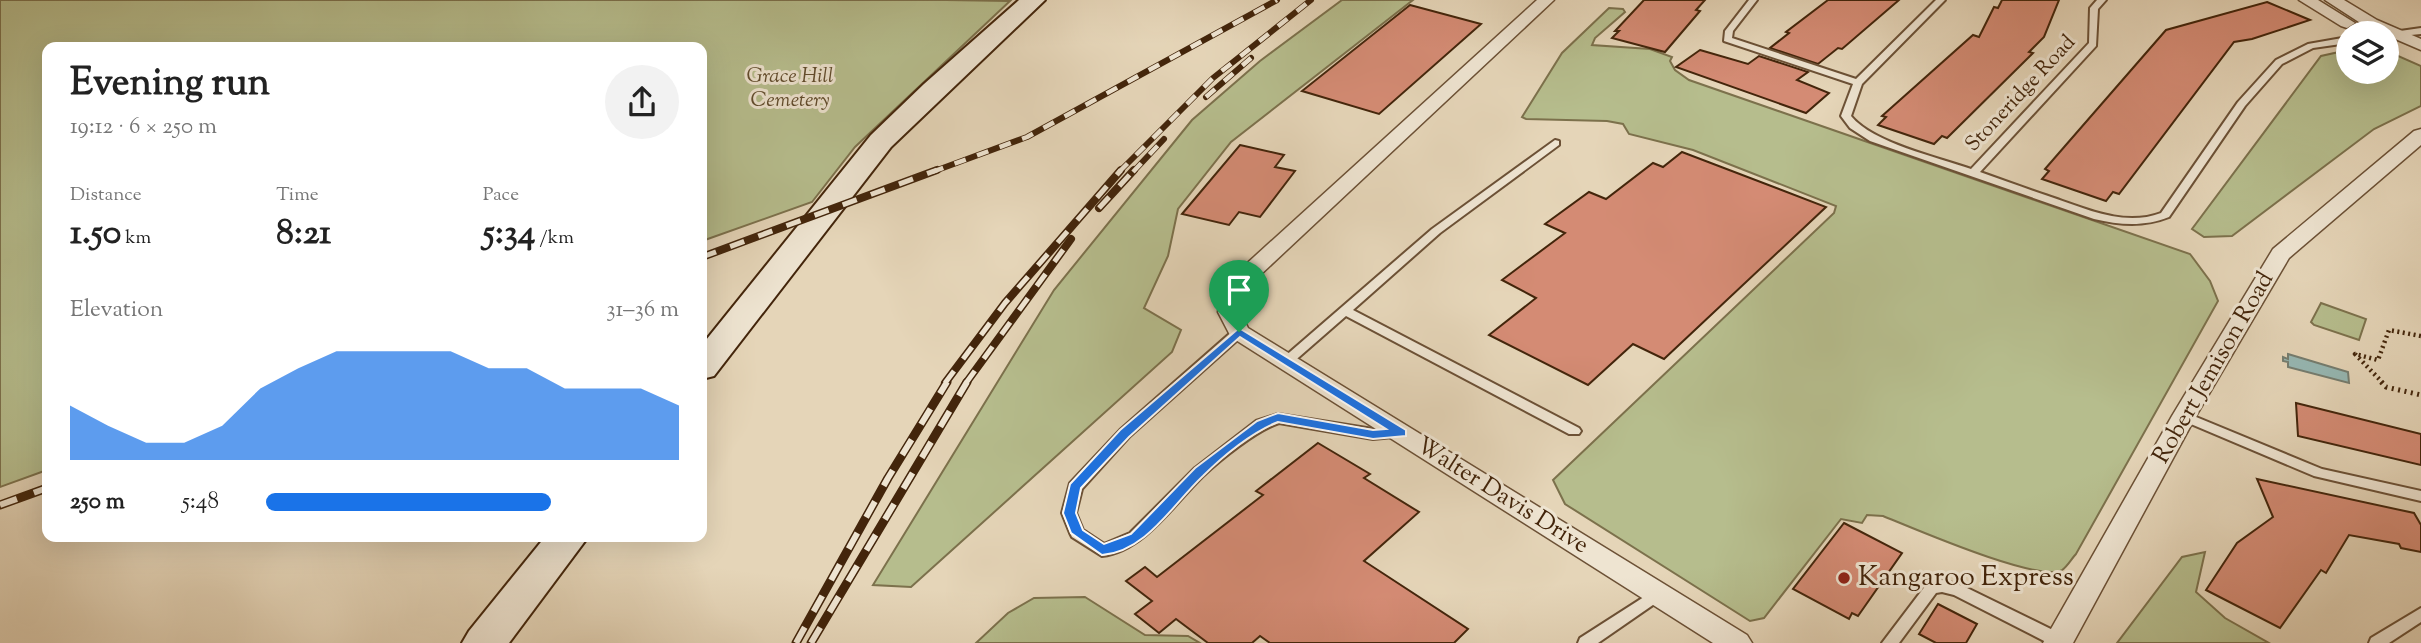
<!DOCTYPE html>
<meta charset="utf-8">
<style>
:root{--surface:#fff;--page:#f2f2f2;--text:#222;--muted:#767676;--accent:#1a73e8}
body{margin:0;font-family:"Sorts Mill Goudy",serif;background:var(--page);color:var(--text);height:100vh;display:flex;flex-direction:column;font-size:26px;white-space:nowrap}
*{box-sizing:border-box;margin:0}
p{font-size:23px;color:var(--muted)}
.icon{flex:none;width:38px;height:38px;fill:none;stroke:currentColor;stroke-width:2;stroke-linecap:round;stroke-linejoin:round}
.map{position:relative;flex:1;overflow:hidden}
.details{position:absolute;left:42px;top:42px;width:665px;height:500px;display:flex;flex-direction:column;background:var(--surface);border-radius:14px;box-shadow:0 7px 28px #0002}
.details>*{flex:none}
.fabs{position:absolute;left:2336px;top:21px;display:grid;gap:14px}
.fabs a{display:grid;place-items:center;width:63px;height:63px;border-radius:50%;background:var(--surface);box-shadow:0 7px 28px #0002;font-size:35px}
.pin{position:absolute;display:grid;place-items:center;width:60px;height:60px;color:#fff;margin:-72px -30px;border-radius:50% 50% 50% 0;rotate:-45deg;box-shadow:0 0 7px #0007}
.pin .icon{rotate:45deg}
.round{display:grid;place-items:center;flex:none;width:74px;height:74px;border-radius:37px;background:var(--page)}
.overview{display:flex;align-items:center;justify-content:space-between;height:119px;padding:0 28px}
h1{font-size:38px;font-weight:800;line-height:52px}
.figures{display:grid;grid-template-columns:repeat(3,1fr);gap:10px;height:119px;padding:7px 28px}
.figures div{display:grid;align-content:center}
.figures b{font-size:35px;font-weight:800}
.figures small{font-size:19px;font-weight:400}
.figures p{font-size:19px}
.chart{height:196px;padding:14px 28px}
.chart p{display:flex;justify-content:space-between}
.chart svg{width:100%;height:126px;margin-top:7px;fill:var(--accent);opacity:.7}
ul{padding:0 28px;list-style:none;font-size:23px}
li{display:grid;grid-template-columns:112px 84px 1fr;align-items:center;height:52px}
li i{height:18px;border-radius:9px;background:var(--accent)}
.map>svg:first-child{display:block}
</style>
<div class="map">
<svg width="2421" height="643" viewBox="0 0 2421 643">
<rect width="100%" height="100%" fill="#e5d5b8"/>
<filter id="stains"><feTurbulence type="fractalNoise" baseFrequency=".00286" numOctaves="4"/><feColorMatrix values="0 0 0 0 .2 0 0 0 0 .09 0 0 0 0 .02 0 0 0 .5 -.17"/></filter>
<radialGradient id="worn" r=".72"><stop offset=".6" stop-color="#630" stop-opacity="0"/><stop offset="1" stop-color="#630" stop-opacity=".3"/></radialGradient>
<g fill="#b6bd8d" stroke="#7c714c" stroke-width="2">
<path d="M0,0H946L1010,1L855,147L812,202L702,241V47H47V470L0,487Z"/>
<path d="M1342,0H1413L1231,142L1178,209L1168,256L1144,308L1181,330L1172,352L911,587L873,585L1054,290L1192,120L1260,61Z"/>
<path d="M1609,8L1623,9L1625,12L1595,38L1592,45L1650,49L1672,57L1670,61L1675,70L1689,80L2190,254L2210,281L2218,301L2076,554C2072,558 2067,567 2062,570C2039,583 1913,528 1883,516L1867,515L1862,523L1841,519L1764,618L1750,621L1565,504L1553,480L1834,213L1836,206L1693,150L1629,134L1623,124L1607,121L1526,119L1522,117L1562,53Z"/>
<path d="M2348,50V72H2387V51L2421,66V106L2374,129L2232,236L2204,237L2192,229L2321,56Z"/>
<path d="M2321,303L2366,319L2359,340L2314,325L2311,322Z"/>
<path d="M2205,552L2196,592L2225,618L2269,643H2117L2182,557Z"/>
<path d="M1085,597L1145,635L1188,636L1200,643H976L1008,613L1034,598Z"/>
</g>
<path fill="#96b8b4" stroke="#757d70" stroke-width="2" d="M2288,354L2348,372L2349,383L2288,367V362L2283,361V357L2288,359Z"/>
<g fill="#d48b74" stroke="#43250b" stroke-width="2">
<path d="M1644,0H1705L1696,10L1700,11L1665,52L1612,38L1619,31H1615Z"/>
<path d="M1828,0H1899L1842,49L1838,48L1818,64L1770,48L1789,33L1786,32Z"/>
<path d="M2002,0H2059L2044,37L2029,52L2033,53L1947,138L1942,136L1934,144L1878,125L1886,117L1882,116L1973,35L1979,37L1994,7L1998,8Z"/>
<path d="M2267,2L2310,20L2252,39L2234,42L2119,194L2113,192L2106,201L2042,179L2049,171L2045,169L2166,30Z"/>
<path d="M1410,5L1481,24L1379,114L1302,91Z"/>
<path d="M1700,50L1748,64L1759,56L1808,72L1797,80L1829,93L1806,113L1676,67Z"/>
<path d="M1240,145L1284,155L1275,167L1295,171L1260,217L1239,212L1229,225L1182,214Z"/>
<path d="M1682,152L1826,207L1664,359L1633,344L1588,385L1489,335L1536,298L1502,280L1565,233L1545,224L1589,192L1606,199L1653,163L1663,167Z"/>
<path d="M2296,403L2421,434V465L2298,436Z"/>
<path d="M1318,443L1370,474L1364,478L1419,512L1364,561L1468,629L1454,643H1270L1260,636L1252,643H1208L1176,619L1159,633L1135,614L1152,601L1126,581L1145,567L1157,577L1263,495L1256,491Z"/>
<path d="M2257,479L2414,513L2421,525V552L2401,548L2399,544L2349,535L2326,573L2321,570L2280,628L2206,590L2237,543L2273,517Z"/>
<path d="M1844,523L1902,553L1858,616L1852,613L1849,619L1793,589Z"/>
<path d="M1938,604L1977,624L1966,643H1936L1919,634Z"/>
</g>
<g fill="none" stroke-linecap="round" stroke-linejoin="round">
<defs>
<g id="service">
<path d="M1749,0H1757L1733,31L1732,38L1856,79L1936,0H1945L1862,84L1851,116C1873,143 1937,157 1971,169L2089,43L2090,8L2097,0H2106L2098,9L2096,46L1980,172C2003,180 2027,189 2051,197C2087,209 2124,227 2161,213L2238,102L2276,60L2308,44L2348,37V43L2313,48L2282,64L2245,106L2169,217C2144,227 2120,225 2094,219L1870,141L1850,128L1841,116L1853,84L1724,41L1725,31Z"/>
<path d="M2421,28V34L2390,37L2386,33Z"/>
<path d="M1555,140L1559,141V145L1440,233L1353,310L1579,428L1581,431L1579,434H1569L1346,316L1291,364H1283L1281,361L1283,358L1432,229Z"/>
<path d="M1239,328L1245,332L1243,335L1130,436L1082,489L1076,513L1083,530L1104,544L1130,533L1195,468L1256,421L1278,414L1373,429L1404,430L1406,433L1404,436L1373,439L1279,423C1256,431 1221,459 1203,476C1174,504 1144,551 1102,556L1072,537L1070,533L1062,513L1070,483L1120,430L1235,329Z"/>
<path d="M2184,412L2322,469L2421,491V501L2314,476L2179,419L2177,416L2179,413Z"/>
<path d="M1942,580L1963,586L2065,636L2067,641L2066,643H2048L1954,595L1942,592L1936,593L1899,643H1882L1926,585Z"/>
<path d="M1658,588L1663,590L1666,594L1663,598L1598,643H1578L1580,638Z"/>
<path d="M2421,608V622L2389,643H2369L2371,638Z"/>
</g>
<g id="minor">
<path d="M1537,0H1554L1241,293L1240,312L1248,328L1747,635L1752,643H1713L1231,337L1218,312L1222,286Z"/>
<path d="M2299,0H2318L2355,23L2347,28L2341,26Z"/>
<path d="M2325,0H2344L2377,20L2421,39V50L2365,26Z"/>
<path d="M2421,129V145L2289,258L2196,416L2073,643H2043L2172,416L2273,249L2414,131Z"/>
</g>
<g id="secondary">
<path d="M1019,0H1045L891,147L714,376L702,379V345L871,135L924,84Z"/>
<path d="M545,537H588L509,643H462L469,631Z"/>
</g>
</defs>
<use href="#service" stroke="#6c5136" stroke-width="4"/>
<use href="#minor" stroke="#6c5136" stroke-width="3"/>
<use href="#secondary" stroke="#43250b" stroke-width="4"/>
<path stroke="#43250b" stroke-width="4.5" stroke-dasharray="2 3.5" stroke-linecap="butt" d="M2383,383L2355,354L2378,360L2389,330L2421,336"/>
<path stroke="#43250b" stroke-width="5" stroke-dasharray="2 4.5" stroke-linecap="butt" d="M2381,382L2386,387L2421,395"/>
<use href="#service" fill="#eee4d1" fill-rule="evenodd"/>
<use href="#minor" fill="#eee4d1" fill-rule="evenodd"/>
<use href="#secondary" fill="#eee4d1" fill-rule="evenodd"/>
<defs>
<g id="rail-far2">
<path d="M1206,97L1251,58"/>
<path d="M932,172L1027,137L1277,0"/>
<path d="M1119,172L1213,78L1311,0"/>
<path d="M1133,172L1164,139"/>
</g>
<g id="rail-far1">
<path d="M1099,208L1134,170"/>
<path d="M702,257L937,170"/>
<path d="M945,383L1005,303L1121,170"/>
<path d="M966,383L1071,239"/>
</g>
<g id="rail">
<path d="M0,505L47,488"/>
<path d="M796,643L888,478L947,382"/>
<path d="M811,643L967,382"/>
</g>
</defs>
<use href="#rail-far2" stroke="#43250b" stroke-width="6"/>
<use href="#rail-far1" stroke="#43250b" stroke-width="8"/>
<use href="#rail" stroke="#43250b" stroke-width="9"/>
<use href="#rail-far2" stroke="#eee4d1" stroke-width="4.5" stroke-dasharray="12" stroke-linecap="butt"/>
<use href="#rail-far1" stroke="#eee4d1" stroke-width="5" stroke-dasharray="15" stroke-linecap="butt"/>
<use href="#rail" stroke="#eee4d1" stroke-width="6" stroke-dasharray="18" stroke-linecap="butt"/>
</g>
<path fill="#1a73e8" stroke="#fff" stroke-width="2" fill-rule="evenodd" d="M1239,328L1406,430V436L1373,439L1278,422C1252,432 1223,456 1203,476C1173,504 1146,552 1102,555L1071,533L1063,513L1070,484L1120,430ZM1240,337L1386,429L1373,430L1278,413L1257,421L1195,468L1131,534L1104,544L1083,530L1076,513L1081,488L1129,437Z"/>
<circle fill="#8f2418" stroke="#eee4d1" stroke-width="2.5" cx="1844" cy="578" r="7"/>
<g text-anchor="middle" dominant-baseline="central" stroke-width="6" stroke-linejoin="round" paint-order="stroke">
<g font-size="21" font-style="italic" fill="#604b2c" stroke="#eee4d1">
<text x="790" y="77">Grace Hill<tspan x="790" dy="24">Cemetery</tspan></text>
</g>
<g font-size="21" fill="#43250b" stroke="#eee4d1">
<text transform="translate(2021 94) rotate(-47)">Stoneridge Road</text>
</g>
<g font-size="24" fill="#43250b" stroke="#eee4d1">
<text transform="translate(2214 368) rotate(-60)">Robert Jemison Road</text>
<text transform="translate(1502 496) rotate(32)">Walter Davis Drive</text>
</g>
<g font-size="28" fill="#43250b" stroke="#eee4d1" text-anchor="start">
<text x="1858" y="578">Kangaroo Express</text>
</g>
</g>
<rect width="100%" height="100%" filter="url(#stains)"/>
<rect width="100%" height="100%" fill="url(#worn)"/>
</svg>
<div class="fabs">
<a><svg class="icon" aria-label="layers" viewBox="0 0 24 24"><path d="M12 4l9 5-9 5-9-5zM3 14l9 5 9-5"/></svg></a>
</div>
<div class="pin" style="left:1239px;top:332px;background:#1e9e55"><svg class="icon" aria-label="arrive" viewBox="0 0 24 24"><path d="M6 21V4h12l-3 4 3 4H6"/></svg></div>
<section class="details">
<div class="overview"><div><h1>Evening run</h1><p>19:12 · 6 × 250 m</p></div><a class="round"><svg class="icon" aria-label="share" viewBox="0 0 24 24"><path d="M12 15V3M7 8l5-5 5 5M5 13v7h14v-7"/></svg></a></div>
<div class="figures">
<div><p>Distance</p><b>1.50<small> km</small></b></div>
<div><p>Time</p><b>8:21</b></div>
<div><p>Pace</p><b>5:34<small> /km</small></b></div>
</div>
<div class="chart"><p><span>Elevation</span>31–36 m</p>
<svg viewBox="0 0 160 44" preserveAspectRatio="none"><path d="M0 44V25L10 32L20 38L30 38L40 32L50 19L60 12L70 6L80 6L90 6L100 6L110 12L120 12L130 19L140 19L150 19L160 25V44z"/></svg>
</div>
<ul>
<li><b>250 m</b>5:48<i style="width:69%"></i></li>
</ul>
</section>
</div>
